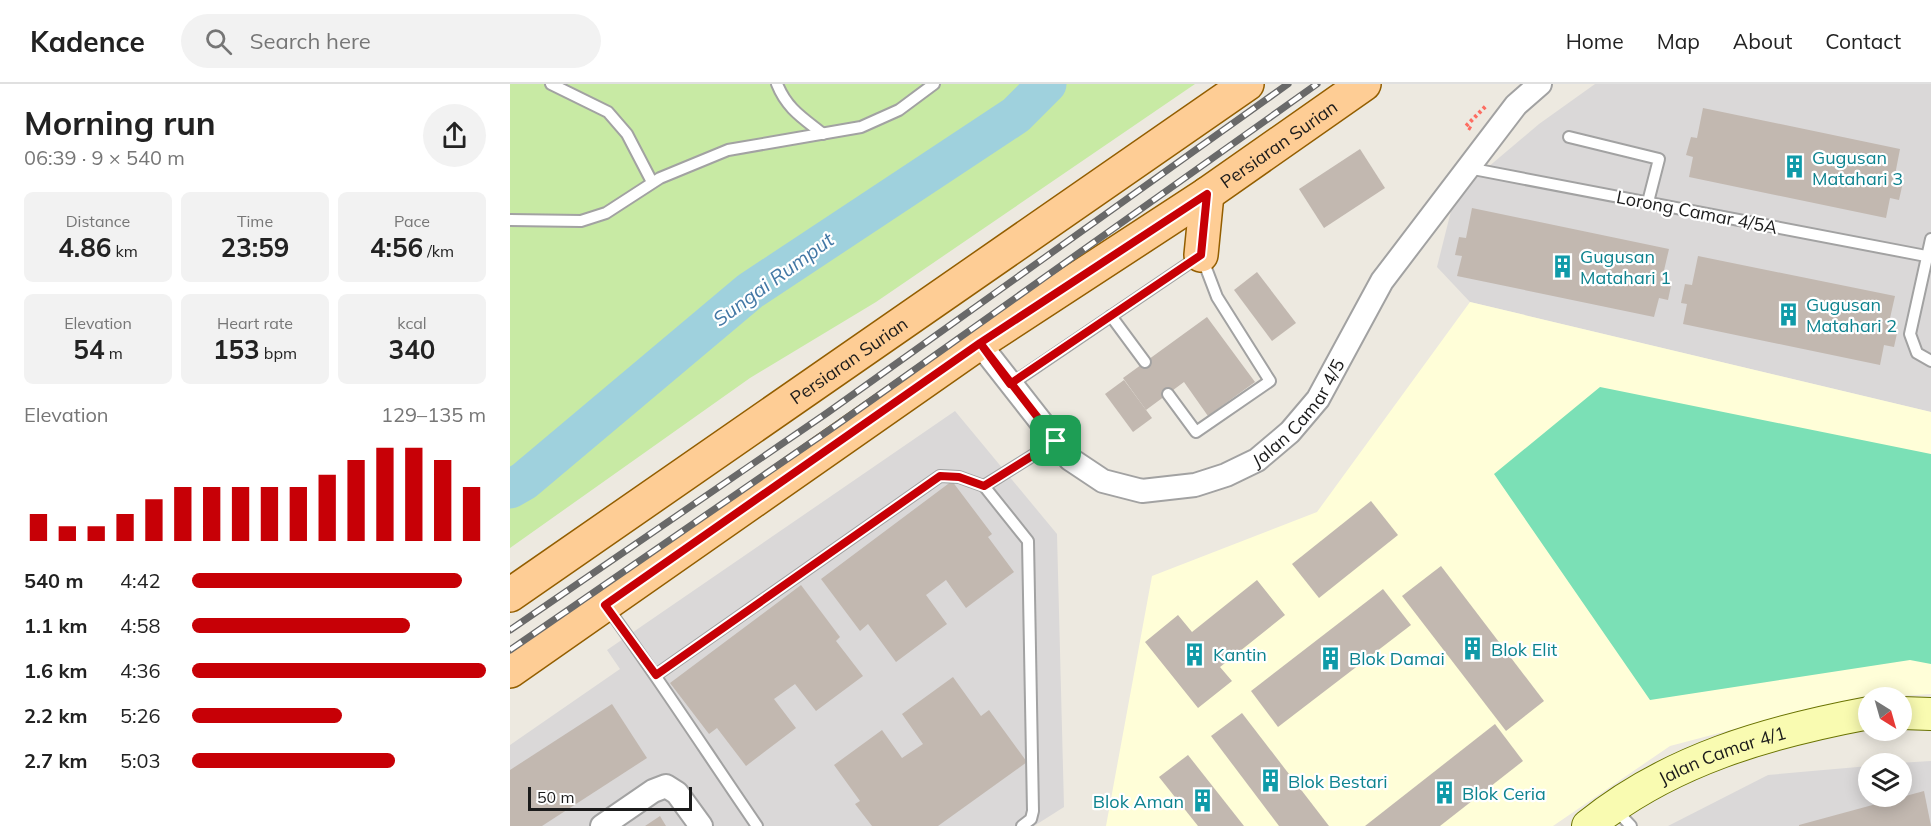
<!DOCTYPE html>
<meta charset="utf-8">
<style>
:root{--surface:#fff;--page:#f2f2f2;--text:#222;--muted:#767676;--line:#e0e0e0;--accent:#c70006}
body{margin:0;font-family:Mulish,sans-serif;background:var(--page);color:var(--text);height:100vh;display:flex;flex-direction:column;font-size:22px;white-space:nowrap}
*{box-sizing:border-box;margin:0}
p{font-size:20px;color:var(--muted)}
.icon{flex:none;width:33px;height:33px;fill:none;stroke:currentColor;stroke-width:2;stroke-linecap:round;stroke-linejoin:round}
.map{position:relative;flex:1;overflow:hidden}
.drawer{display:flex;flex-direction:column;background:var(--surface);width:510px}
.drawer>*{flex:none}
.needle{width:39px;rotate:143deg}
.fabs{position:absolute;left:1348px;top:603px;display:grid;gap:12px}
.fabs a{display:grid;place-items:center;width:54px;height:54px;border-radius:50%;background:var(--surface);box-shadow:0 3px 15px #0003;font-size:30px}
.scale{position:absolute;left:18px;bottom:15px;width:164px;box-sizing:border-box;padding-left:6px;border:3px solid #1b1b1b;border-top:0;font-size:16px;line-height:21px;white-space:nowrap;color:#1b1b1b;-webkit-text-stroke:4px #fff;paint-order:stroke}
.pin{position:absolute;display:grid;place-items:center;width:51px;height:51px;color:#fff;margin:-26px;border-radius:12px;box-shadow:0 3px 9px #0006}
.round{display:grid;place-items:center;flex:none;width:63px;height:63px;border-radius:32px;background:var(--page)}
.headline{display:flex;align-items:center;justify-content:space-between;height:102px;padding:0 24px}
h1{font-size:33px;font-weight:700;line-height:45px}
.stats{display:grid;grid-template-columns:repeat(3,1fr);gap:9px;height:102px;padding:6px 24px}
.stats div{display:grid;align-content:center;border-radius:9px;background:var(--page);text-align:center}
.stats b{font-size:26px;font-weight:700}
.stats small{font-size:16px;font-weight:400}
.stats p{font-size:16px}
.chart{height:168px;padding:12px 24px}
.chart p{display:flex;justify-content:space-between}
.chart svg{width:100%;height:108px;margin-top:6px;stroke:var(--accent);stroke-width:6}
ul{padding:0 24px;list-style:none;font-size:20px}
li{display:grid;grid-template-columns:96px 72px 1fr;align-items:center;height:45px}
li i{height:15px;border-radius:8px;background:var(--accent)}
header{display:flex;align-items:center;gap:36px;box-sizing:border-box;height:84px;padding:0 30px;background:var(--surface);border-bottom:2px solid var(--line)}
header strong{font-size:28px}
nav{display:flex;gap:33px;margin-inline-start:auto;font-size:21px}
.search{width:420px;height:54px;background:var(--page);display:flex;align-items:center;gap:15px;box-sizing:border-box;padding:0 21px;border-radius:33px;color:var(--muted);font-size:22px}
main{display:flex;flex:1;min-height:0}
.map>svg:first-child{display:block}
</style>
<header>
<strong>Kadence</strong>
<div class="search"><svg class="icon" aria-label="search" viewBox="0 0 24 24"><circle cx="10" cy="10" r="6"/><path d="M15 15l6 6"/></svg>Search here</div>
<nav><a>Home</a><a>Map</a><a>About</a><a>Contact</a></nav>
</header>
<main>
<section class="drawer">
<div class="headline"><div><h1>Morning run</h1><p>06:39 · 9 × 540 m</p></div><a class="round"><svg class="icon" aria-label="share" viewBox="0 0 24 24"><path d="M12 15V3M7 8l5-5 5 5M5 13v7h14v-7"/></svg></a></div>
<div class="stats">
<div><p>Distance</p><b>4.86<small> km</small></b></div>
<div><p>Time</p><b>23:59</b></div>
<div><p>Pace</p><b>4:56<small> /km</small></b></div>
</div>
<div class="stats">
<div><p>Elevation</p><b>54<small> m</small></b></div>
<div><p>Heart rate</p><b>153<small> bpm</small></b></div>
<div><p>kcal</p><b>340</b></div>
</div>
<div class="chart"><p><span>Elevation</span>129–135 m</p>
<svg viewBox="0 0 160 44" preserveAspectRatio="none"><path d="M5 44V33M15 44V38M25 44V38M35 44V33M45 44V27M55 44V22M65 44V22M75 44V22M85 44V22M95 44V22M105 44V17M115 44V11M125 44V6M135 44V6M145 44V11M155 44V22"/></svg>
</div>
<ul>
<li><b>540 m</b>4:42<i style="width:92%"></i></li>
<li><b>1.1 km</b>4:58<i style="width:74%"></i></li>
<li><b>1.6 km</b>4:36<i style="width:100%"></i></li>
<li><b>2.2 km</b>5:26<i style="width:51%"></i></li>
<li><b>2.7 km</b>5:03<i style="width:69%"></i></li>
</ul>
</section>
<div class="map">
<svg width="1421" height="742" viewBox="0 0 1421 742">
<rect width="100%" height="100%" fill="#ede9e0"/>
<g fill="#dad8d8">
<path d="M1085,0H1421V328L960,218L927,183L945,111L1029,40Z"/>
<path d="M445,327L547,450L554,723L524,742H0V661L110,585L97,566Z"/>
<path d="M1421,677V742H1158L1258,691L1359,682V712H1392V680L1388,679Z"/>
</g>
<path fill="#fffed8" d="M960,218L1421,328V610L1359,614V617L1316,621L1160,662L1043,742H596L642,492L807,428Z"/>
<path fill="#c8eaa4" d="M0,0H685L366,218L240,294L0,464Z"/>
<path fill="#7be0b6" d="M1090,303L1421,370V580L1400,576L1140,616L984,390Z"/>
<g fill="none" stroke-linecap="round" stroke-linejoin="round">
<path stroke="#9fd1dd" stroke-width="39" d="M0,405L14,397L240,207L506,31L537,0"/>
</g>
<g fill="#c2b8b0">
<path d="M1193,24L1390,65L1384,96L1393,98L1389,116L1380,114L1376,134L1179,93L1183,73L1176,71L1181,53L1187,54Z"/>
<path d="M850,65L875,104L814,144L789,105Z"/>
<path d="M962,124L1159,165L1152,195L1162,197L1158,216L1149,214L1144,233L947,192L952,172L945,171L949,153L956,154Z"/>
<path d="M1188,172L1385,212L1378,243L1388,245L1384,263L1374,261L1370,281L1173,240L1177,220L1171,219L1175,200L1182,201Z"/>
<path d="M747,188L786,239L762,257L724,206Z"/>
<path d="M697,233L745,298L698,332L674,298L636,326L613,294Z"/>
<path d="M614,296L642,334L623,348L595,310Z"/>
<path d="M442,397L482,450L478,453L504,488L456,524L436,496L416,511L437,540L386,578L358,540L350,547L311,495Z"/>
<path d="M861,417L888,451L809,514L782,480Z"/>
<path d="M931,482L1034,617L996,647L892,512Z"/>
<path d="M747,496L775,531L710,583L722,597L688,624L635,558L668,531L682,548Z"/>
<path d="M291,501L330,553L326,557L353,592L306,627L285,600L264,615L286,644L236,682L207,644L199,650L160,599Z"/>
<path d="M873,505L901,541L768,643L741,607Z"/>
<path d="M443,593L471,632L479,626L517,678L428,742H362L345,720L350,717L324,681L372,646L392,674L413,660L392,630Z"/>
<path d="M102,620L137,674L32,742H0V686Z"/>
<path d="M732,629L819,742H769L701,652Z"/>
<path d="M985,640L1013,677L930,742H855Z"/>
<path d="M678,671L734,742H688L649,693Z"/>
<path d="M1414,707L1421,742H1289V741Z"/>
<path d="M150,732L156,742H135Z"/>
</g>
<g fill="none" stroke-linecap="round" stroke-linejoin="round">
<defs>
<g id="lane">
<path d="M41,0L98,28L117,50L142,98"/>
<path d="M267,0C277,25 293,34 313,50"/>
<path d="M1059,53L1149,75L1138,118"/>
<path d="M958,84L1416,172"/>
<path d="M0,136L71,137L96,129L150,94L218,66L351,43L389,26L424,0"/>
<path d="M1421,155L1400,250L1407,269L1421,277"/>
<path d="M601,232L635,278"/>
<path d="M501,300L691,171L707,213L760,297L686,348L658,310"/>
<path d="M474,402L546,357"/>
<path d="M97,523C149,595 197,669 247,742"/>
<path d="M146,591L430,392L449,393L474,402L518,457L523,727L521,735L512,742"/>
<path d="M1105,725L1121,742"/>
</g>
<g id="street">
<path id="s1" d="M469,259L560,375L593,397L632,407L685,401L716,391L747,376L780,348L808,315L872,197L1006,21L1030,0"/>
<path d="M92,742L143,707L156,702L167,709L191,742"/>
</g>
<g id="secondary">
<path d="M1392,629L1421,630"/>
<path id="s2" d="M1078,742C1159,676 1258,648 1359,629"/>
</g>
<g id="primary">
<path d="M691,171L697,110"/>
<path id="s3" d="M0,511L737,0"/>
<path id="s4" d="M0,587L469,259L697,110L854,0"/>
</g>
</defs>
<use href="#lane" stroke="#a2a2a2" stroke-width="14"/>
<use href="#street" stroke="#a2a2a2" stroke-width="26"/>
<use href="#secondary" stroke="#6a7302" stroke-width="34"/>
<use href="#primary" stroke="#935e00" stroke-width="36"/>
<path stroke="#fd6d62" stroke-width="4" stroke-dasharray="3 3" stroke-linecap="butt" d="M961,45L956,42L976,22"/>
<use href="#lane" stroke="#fff" stroke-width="10"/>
<use href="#street" stroke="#fff" stroke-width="22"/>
<use href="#secondary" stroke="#f9fbb1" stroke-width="32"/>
<use href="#primary" stroke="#fecd95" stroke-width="33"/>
<defs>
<g id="rail">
<path d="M0,546L317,329L778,0"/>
<path d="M0,566L328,340L807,0"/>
</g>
</defs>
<use href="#rail" stroke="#696969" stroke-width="7"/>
<use href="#rail" stroke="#fff" stroke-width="4.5" stroke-dasharray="14" stroke-linecap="butt"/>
</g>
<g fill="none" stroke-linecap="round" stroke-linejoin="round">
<defs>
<path id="route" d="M546,357L470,259L697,110L691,171L500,300L470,259L95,521L146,591L430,392L449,393L474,402L546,357"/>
</defs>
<use href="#route" stroke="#fff" stroke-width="12"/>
<use href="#route" stroke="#c70006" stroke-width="8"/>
</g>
<defs>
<symbol id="building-bare" viewBox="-9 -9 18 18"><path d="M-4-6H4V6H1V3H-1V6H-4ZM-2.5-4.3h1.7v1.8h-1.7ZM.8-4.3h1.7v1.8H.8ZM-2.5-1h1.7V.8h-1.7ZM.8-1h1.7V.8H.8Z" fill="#0f9aa8" stroke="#fff" stroke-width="2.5" paint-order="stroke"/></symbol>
</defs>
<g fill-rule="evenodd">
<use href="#building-bare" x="1268" y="66" width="33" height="33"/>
<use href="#building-bare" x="1036" y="166" width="33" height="33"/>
<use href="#building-bare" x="1262" y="214" width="33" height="33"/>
<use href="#building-bare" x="946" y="548" width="33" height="33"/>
<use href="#building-bare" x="668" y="554" width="33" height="33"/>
<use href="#building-bare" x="804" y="558" width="33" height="33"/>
<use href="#building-bare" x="744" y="680" width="33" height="33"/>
<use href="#building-bare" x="918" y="692" width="33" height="33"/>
<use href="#building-bare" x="676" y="700" width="33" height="33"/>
</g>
<g text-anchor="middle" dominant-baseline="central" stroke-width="4.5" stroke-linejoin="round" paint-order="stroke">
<g font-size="18" fill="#1b1b1b" stroke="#fff">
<text stroke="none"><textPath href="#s4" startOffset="932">Persiaran Surian</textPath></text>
<text transform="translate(1187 128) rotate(11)">Lorong Camar 4/5A</text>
<text stroke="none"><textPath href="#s3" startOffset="412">Persiaran Surian</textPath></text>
<text stroke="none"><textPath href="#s1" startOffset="411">Jalan Camar 4/5</textPath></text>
<text stroke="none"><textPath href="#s2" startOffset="153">Jalan Camar 4/1</textPath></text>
</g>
<g font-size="18" fill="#0d838f" stroke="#fff" text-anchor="start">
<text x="1302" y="73">Gugusan<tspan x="1302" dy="21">Matahari 3</tspan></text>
<text x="1070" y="172">Gugusan<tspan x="1070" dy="21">Matahari 1</tspan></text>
<text x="1296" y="220">Gugusan<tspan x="1296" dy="21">Matahari 2</tspan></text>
<text x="981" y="565">Blok Elit</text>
<text x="703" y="570">Kantin</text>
<text x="839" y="574">Blok Damai</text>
<text x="778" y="697">Blok Bestari</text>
<text x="952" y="709">Blok Ceria</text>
<text x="674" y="717" text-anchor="end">Blok Aman</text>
</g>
<g font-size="20" font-style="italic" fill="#4378a5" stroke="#fff">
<text transform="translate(263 195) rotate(-36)">Sungai Rumput</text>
</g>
</g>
</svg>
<div class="fabs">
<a><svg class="needle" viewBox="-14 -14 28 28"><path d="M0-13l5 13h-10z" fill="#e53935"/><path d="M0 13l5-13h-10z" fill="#767676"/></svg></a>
<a><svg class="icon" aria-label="layers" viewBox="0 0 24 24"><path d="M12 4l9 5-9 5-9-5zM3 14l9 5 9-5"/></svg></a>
</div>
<div class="scale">50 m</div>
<div class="pin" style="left:546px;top:357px;background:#1e9e55"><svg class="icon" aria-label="arrive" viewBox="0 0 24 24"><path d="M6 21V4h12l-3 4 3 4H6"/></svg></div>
</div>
</main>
